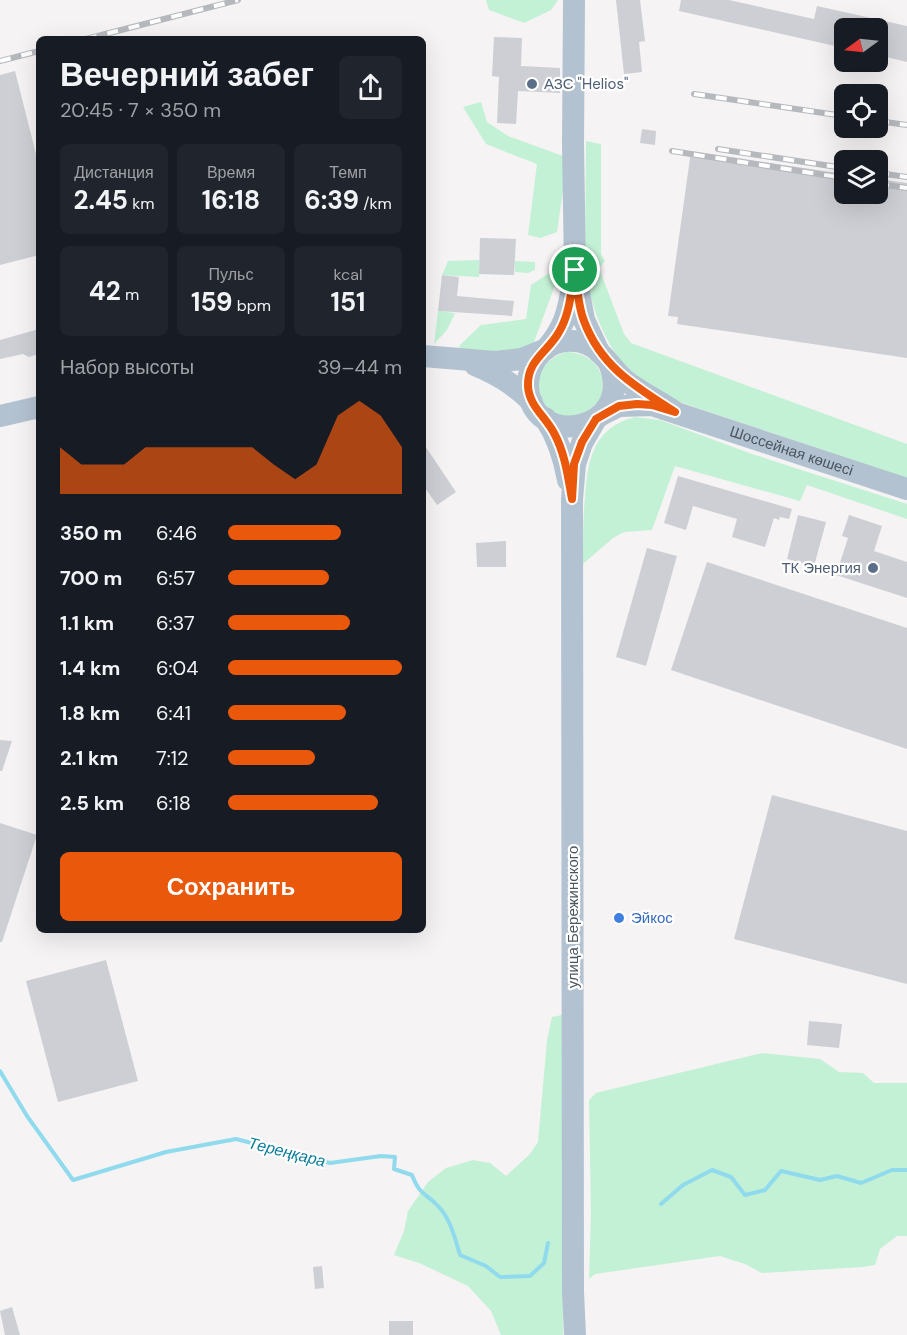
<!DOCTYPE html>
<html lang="ru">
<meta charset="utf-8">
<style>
:root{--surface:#171b24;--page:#20242c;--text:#f1f3f6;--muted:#9ea1a6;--accent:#ea580c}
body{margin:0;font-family:"DM Sans",sans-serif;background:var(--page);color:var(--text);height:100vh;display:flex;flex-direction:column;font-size:22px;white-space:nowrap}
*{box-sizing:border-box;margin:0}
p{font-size:20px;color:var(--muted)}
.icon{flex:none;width:33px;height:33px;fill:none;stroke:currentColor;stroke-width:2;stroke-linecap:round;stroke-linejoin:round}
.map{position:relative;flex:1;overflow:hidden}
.panel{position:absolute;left:36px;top:36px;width:390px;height:897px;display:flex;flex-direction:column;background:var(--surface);border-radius:9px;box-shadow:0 6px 24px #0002}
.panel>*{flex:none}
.needle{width:39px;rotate:255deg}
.tools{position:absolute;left:834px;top:18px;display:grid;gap:12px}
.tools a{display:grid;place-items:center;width:54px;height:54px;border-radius:9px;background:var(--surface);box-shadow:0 6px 24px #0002;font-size:30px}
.pin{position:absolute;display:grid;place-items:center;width:51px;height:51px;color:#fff;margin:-26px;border:3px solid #fff;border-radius:50%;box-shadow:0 2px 6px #0007}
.round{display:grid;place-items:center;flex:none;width:63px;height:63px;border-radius:9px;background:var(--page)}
.head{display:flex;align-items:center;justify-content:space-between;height:102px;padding:0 24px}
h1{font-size:33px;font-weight:700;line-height:45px}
.metrics{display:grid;grid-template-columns:repeat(3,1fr);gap:9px;height:102px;padding:6px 24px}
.metrics div{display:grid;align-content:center;border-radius:9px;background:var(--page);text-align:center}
.metrics b{font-size:26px;font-weight:700}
.metrics small{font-size:16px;font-weight:400}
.metrics p{font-size:16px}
.chart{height:168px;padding:12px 24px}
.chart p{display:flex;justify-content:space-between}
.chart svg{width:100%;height:108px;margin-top:6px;fill:var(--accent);opacity:.7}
.primary-button{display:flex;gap:12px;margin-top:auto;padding:12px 24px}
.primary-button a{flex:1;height:69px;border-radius:9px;background:var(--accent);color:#fff;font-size:24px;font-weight:700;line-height:69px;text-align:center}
ul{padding:0 24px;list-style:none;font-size:20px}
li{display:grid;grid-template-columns:96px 72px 1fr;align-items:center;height:45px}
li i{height:15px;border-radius:8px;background:var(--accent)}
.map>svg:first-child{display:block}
</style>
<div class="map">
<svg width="907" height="1335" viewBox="0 0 907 1335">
<rect width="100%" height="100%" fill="#f5f3f3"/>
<g fill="#c3f1d5">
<path d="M486,0H558L551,10L524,23L489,10Z"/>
<path d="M481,102L487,122L508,136L563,156V190L557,232L540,238L528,235L537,164L486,144L463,107Z"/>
<path d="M586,141L601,144V254L605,261L599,268L624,334L631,343L907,444V478L674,400C654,387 630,375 616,354C599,330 589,296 585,267Z"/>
<path d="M479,260V277L442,275L448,261Z"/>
<path d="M515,261L535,262V270L528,273L515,272Z"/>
<path d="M560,266V272L534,342L519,354L462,352L459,346L481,325L526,319L531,285Z"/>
<path d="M438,311L455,313L447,330L434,344Z"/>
<path d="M566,352C621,354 609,427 564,416C554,414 551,413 545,405C528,382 541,360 566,352Z"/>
<path d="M635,417L660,420L752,454L907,504V519L807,485L800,501L675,466L652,530L624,532L613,538L583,564C583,541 583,519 585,497C588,459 593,428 635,417Z"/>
<path d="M562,1015L563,1335H501L491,1311L468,1286L419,1263L394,1255L404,1231L408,1211L428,1182L446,1168L473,1160L490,1163L506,1176L530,1154L538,1142L547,1040L552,1017Z"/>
<path d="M762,1053L820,1059L839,1072L863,1073L874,1083H907V1236H897L880,1249L875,1265L863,1267L762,1273L745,1264L720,1256L595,1274L589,1279L591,1214L589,1100L596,1093L608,1090Z"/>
</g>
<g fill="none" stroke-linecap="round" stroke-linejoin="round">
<g stroke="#90daee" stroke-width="4">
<path d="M0,1071L27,1116L73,1180L166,1152L236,1139L330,1163L381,1156L395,1157L394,1169L412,1175C420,1196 425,1192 439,1207C451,1220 455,1239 460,1255L486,1266L500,1277L530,1276L544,1263L548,1243"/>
<path d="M661,1204L683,1185L712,1170L731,1177L745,1195L765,1190L781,1171L820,1180L837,1176L861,1183L892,1170H907"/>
</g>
</g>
<g fill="#cdcfd5">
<path d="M616,0H640L645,41L639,42L642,72L624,74Z"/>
<path d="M681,0H729L814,19L817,6L907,26V62L878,55V28H844V48L679,11Z"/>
<path d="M494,37L522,38L521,66L560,68V93L518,91L516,124L497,123L499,77L492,76Z"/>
<path d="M15,71L39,166V255L0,265V75Z"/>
<path d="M642,129L656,131L655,145L640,143Z"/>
<path d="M691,151L844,174V194H878V179L907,183V358L677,324L678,317L668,316Z"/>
<path d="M480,238L516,239L514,275L479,274Z"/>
<path d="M442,275L459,277L457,296L514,301L512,316L438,311Z"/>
<path d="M39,329V354L29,357L23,354L0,359V340Z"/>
<path d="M423,443L456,492L437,505L423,485Z"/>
<path d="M678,476L792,509L789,519L780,517L779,520L774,518L765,547L732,537L737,519L693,506L686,530L664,523Z"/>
<path d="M798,515L826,522L814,566L787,559Z"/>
<path d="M849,515L882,526L874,551L907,562V598L836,575L848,538L842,536Z"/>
<path d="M506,541V567H477L476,543Z"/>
<path d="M647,548L677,556L646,666L616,657Z"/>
<path d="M707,562L907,628V749L671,670Z"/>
<path d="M0,740L12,741L2,771H0Z"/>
<path d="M772,795L907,831V984L734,939Z"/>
<path d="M0,823L37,835L2,942H0Z"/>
<path d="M106,960L138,1081L58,1102L26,981Z"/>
<path d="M809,1021L842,1024L839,1048L807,1045Z"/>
<path d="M322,1266L324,1288L315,1289L313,1267Z"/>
<path d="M12,1307L20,1335H5L0,1311Z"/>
<rect x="389" y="1321" width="24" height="14"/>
</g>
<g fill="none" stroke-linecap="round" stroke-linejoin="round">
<g stroke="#b3c2d1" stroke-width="22">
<path d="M574,0L573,145L575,270L584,320L598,350"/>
<path d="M547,348C564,327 568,313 572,287"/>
<path d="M423,356L495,362L522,359L544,350"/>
<path d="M609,363C637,434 529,451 528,385C528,373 533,360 542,352C558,337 584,337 600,353C609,361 615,372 625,380C640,392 659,401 675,412"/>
<path d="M475,365C499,375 513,384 532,402"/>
<path id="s1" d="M601,415L619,406L652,405L907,489"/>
<path d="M0,416L39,407"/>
<path d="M545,418C558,438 564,457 568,480"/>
<path d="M575,1335L573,1292L572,499L575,464L582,443L596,419"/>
</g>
<defs>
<g id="rail">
<path d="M86,39L238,0"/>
<path d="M0,61L39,51"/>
<path d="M694,94L844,116"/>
<path d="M878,121L907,125"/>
<path d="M718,149L844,168"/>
<path d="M672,151L844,178"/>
<path d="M878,173L907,177"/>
<path d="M878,184L907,188"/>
</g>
</defs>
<use href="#rail" stroke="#b5b8bd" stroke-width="6"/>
<use href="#rail" stroke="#fff" stroke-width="4" stroke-dasharray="11" stroke-linecap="butt"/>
</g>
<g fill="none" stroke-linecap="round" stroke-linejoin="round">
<defs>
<path id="route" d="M575,270C577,287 578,306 584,321C601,367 636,387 675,412L652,405L637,404L619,406L596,419L582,442L574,464L572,499C568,477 565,453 554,433C545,416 529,406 528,386C527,360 548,352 559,332C570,314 571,291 575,270Z"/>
</defs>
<use href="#route" stroke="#fff" stroke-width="12"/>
<use href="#route" stroke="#ea580c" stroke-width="8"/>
</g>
<g fill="#5c6f8a" stroke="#fff" stroke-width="2">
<circle cx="532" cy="84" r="6"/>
<circle cx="873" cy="568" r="6"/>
</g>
<circle fill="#3f7fe0" stroke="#fff" stroke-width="2" cx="619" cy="918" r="6"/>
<g text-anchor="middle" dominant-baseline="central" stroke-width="4.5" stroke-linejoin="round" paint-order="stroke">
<g font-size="15" fill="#4e5e75" stroke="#fff" text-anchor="start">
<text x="544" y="84">АЗС "Helios"</text>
<text x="861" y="568" text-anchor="end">ТК Энергия</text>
</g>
<g font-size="15" fill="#4a5661" stroke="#fff">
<text stroke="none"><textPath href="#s1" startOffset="200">Шоссейная көшесі</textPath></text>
<text transform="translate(573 917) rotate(-90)">улица Бережинского</text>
</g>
<g font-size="15" fill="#366cbe" stroke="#fff" text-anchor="start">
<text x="631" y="918">Эйкос</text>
</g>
<g font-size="16" font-style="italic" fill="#0c7c9b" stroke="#fff">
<text transform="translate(287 1152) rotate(14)">Тереңқара</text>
</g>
</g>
</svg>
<div class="tools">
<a><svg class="needle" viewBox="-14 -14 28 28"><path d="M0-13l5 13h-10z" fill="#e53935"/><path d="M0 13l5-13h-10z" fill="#9ea1a6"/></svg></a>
<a><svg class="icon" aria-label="locate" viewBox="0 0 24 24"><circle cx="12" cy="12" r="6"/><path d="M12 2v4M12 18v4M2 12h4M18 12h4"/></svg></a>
<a><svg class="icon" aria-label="layers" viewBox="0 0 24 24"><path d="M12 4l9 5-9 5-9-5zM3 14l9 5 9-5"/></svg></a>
</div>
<div class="pin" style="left:575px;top:270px;background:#1e9e55"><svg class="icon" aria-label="arrive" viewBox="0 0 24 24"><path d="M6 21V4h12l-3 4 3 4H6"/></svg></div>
<section class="panel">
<div class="head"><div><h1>Вечерний забег</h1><p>20:45 · 7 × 350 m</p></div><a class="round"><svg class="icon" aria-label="share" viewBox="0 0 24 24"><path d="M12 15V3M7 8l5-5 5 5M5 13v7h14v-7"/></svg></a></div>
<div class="metrics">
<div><p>Дистанция</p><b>2.45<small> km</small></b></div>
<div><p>Время</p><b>16:18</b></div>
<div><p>Темп</p><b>6:39<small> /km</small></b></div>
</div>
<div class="metrics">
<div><b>42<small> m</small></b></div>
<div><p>Пульс</p><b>159<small> bpm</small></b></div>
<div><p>kcal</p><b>151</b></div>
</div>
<div class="chart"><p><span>Набор высоты</span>39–44 m</p>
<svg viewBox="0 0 160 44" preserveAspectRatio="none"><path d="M0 44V25L10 32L20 32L30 32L40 25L50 25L60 25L70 25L80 25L90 25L100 32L110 38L120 32L130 12L140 6L150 12L160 25V44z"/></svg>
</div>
<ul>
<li><b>350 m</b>6:46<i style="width:65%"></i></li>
<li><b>700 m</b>6:57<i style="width:58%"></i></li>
<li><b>1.1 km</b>6:37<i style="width:70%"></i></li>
<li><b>1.4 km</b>6:04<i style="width:100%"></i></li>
<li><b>1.8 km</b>6:41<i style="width:68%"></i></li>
<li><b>2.1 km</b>7:12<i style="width:50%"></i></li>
<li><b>2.5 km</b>6:18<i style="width:86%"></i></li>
</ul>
<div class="primary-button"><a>Сохранить</a></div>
</section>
</div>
